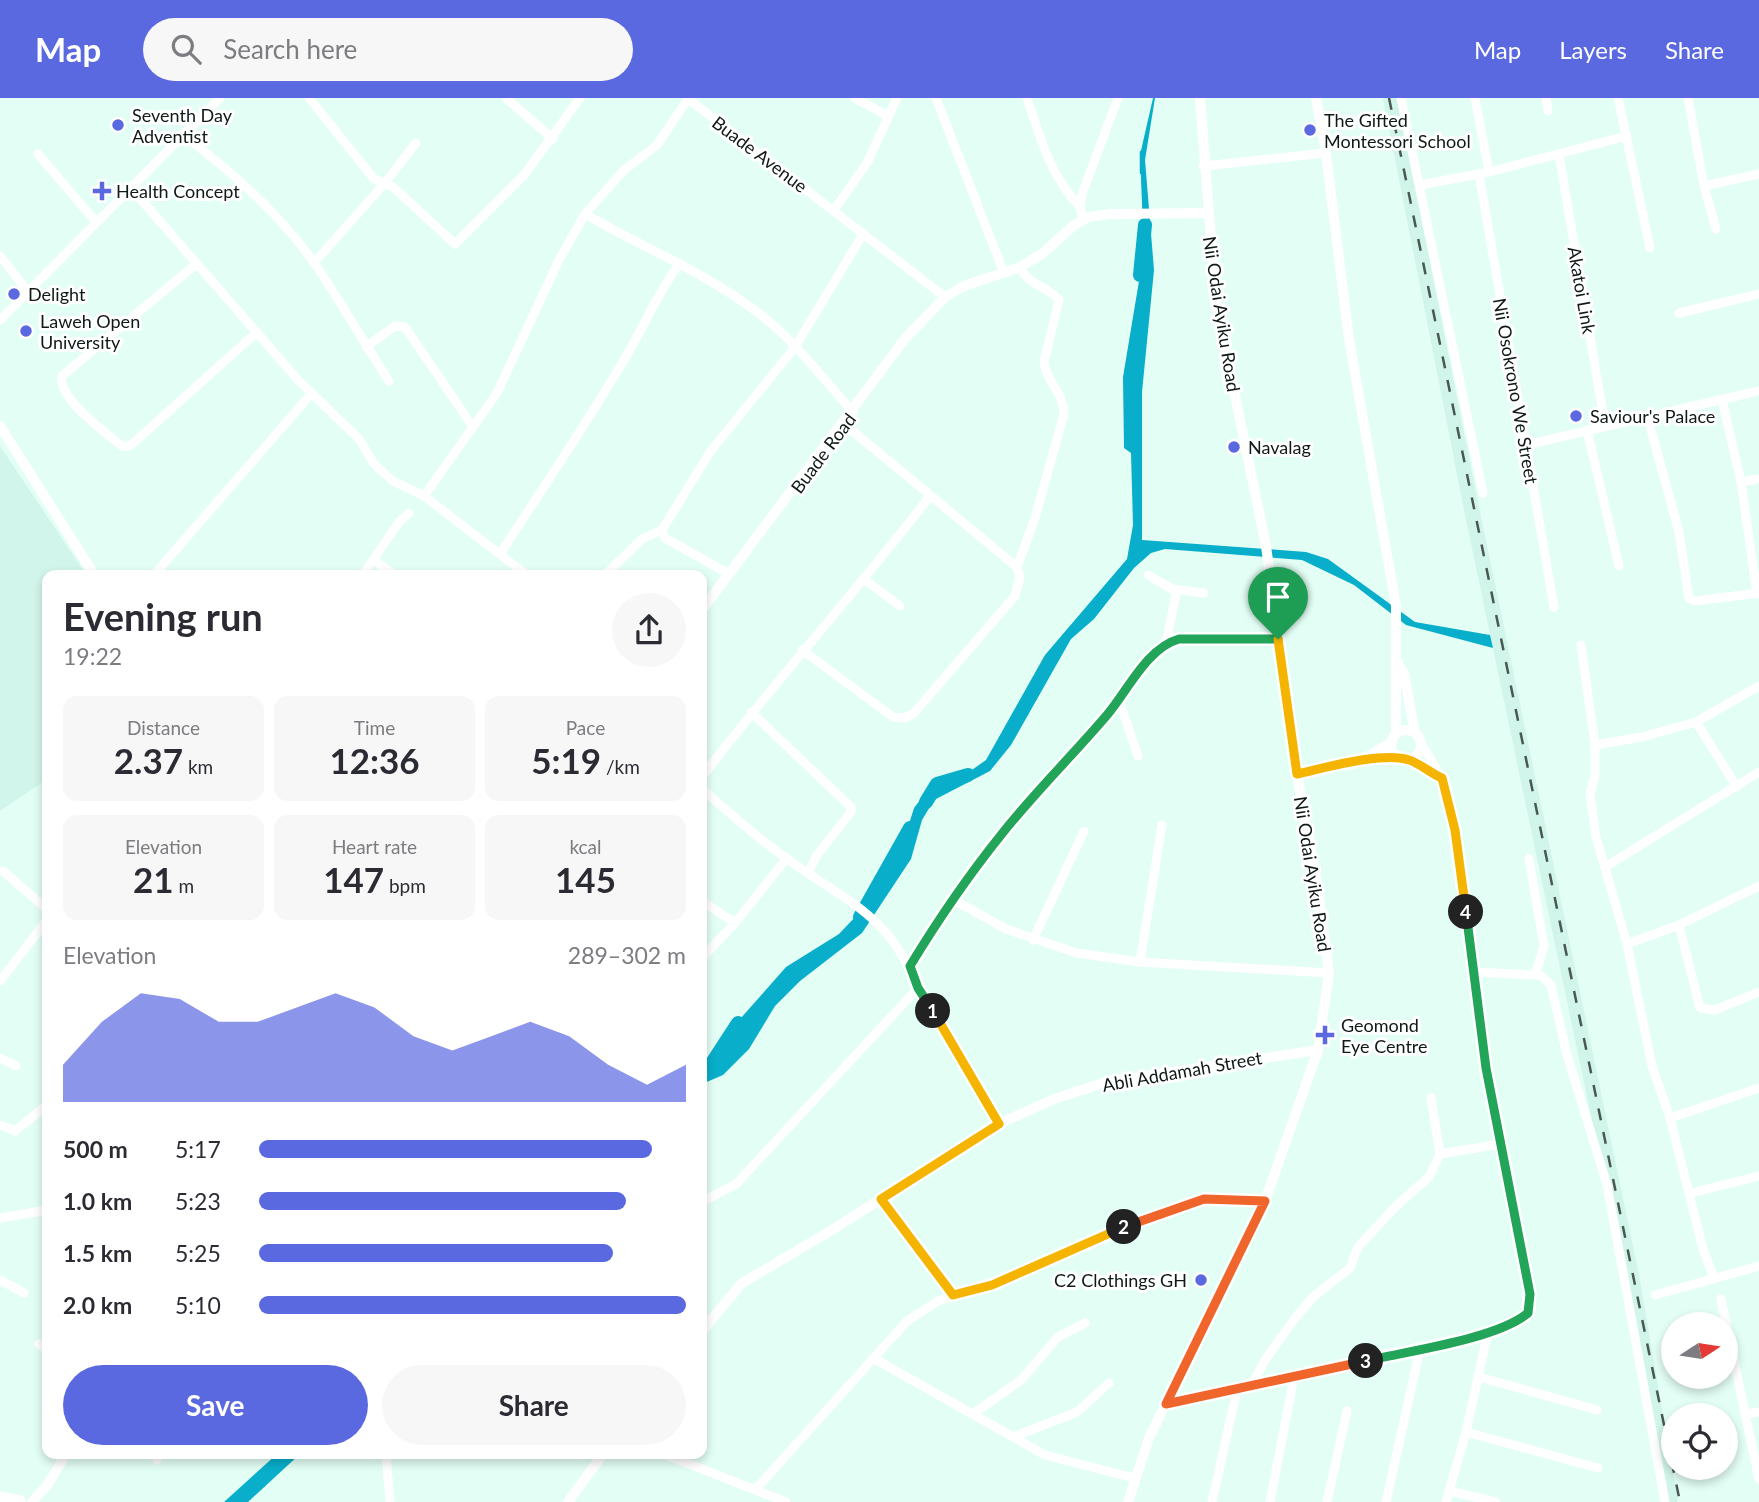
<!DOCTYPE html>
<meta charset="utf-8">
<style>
:root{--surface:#fff;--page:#f7f7f7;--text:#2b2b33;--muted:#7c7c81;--accent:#5b69e0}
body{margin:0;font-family:Lato,sans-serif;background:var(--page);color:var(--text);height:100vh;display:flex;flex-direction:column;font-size:26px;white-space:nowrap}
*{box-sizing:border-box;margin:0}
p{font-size:23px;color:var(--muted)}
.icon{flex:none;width:38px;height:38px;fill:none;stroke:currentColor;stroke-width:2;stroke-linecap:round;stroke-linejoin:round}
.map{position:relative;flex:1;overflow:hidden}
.details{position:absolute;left:42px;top:472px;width:665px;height:889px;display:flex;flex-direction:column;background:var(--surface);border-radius:14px;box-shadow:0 4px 10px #0003}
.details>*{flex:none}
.needle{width:46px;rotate:78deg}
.controls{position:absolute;left:1661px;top:1214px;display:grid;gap:14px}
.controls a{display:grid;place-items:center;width:77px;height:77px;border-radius:50%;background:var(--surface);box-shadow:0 4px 10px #0003;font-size:35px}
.pin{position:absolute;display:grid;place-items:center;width:60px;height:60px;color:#fff;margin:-72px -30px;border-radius:50% 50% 50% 0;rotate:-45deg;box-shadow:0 0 7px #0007}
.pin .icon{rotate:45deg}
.km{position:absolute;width:35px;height:35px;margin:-18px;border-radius:50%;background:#222;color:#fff;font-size:19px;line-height:35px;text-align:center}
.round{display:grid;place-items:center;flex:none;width:74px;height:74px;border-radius:37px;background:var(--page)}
.headline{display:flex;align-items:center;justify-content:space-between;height:119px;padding:0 21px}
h1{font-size:38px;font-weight:700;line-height:52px}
.stats{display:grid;grid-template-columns:repeat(3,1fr);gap:10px;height:119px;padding:7px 21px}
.stats div{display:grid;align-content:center;border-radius:14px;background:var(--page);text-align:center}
.stats b{font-size:35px;font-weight:700}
.stats small{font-size:19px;font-weight:400}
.stats p{font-size:19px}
.chart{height:196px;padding:14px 21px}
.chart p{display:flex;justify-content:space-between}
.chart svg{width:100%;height:126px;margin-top:7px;fill:var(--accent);opacity:.7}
.cta{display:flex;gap:14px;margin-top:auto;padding:14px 21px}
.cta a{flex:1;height:80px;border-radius:42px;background:var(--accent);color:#fff;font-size:28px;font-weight:700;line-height:80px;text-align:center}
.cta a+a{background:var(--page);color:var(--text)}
ul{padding:0 21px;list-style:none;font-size:23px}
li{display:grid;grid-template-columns:112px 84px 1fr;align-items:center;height:52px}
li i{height:18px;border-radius:9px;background:var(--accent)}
header{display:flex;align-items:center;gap:42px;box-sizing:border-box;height:98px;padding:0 35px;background:var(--accent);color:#fff}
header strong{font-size:33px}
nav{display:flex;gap:38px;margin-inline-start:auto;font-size:24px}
.search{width:490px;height:63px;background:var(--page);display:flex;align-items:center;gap:18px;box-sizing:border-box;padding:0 24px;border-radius:38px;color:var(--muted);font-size:26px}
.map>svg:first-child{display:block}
</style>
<header>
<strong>Map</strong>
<div class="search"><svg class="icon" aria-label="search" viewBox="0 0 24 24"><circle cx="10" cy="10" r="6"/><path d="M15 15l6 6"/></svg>Search here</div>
<nav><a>Map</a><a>Layers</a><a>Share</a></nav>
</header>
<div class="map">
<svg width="1759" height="1404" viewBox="0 0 1759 1404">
<rect width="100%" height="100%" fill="#e3fef5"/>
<g fill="#d1f5ea">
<path d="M1383,0H1397L1481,419L1639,1177L1678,1404H1664L1624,1175L1465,417Z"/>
<path d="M0,348L87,478H47V681L0,713Z"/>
</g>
<g fill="#08aeca">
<path d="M1153,0H1155L1145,62L1154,172L1142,294V442L1306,454L1328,461L1415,524L1490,537L1493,550L1406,527L1354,487L1302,462L1165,451L1151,455L1134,470L1094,521L1071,541L1011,647L990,673L934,702L922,722L911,761L862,835L800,883L775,908L749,951L723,977L702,986V968L725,951L733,929L786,869L839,836L876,797L896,768L914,710L927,693L969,674L986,662L1045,557L1127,461L1133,427L1131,355L1124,350L1123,279L1144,153L1140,57Z"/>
<path d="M277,1356H300L248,1404H224Z"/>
</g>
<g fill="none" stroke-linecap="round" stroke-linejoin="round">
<path stroke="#08aeca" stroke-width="2.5" d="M1141,75V54"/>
<g stroke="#08aeca" stroke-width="14">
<path d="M1140,177L1145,127"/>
<path d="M926,704L937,686L968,677"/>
<path d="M860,819L910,730"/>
<path d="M702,973L710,968L738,925"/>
</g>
<g stroke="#fff" stroke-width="9">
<path d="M309,0L374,81L393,89L455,146L524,77L580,0"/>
<path d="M506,0L553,41"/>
<path d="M687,0L945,199"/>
<path d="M855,0L888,18"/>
<path d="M936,0L1004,175"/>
<path d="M1027,0C1040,39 1051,79 1080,109"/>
<path d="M1401,0L1483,395"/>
<path d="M1475,0L1489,74"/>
<path d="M1546,0L1548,13"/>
<path d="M1618,0L1650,150"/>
<path d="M1688,0L1704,88L1716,131"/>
<path d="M182,36C230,72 280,116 315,166C341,204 364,245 389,283"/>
<path d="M38,56L96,124"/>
<path d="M1559,57L1605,327"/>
<path d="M1203,68L1326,55"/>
<path d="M1479,76L1554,509"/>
<path d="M1420,87L1489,74L1627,38"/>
<path d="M1704,88L1759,76"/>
<path d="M131,90L298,282L360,342L374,366L393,383L424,398L528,478"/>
<path d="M834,112L867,65L897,0"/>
<path d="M585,116C645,151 710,176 765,220C798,247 825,283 853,314"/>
<path d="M1083,121L1080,109L1082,96L1118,0"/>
<path d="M0,158L29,195"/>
<path d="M314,165L384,86L416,45"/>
<path d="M196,166L62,278C56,299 107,336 122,348H130L257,234"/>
<path d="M1679,215L1759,196"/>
<path d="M0,222L220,0"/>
<path d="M366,249L395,228L405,229L473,329"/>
<path d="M1722,302L1741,384L1757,496"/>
<path d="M1647,317L1679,434L1689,500L1695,503L1759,495"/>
<path d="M844,326L1017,469"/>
<path d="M1587,332L1619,468"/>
<path d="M1526,347L1759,293"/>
<path d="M1741,384L1759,381"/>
<path d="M424,398L497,295L559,162L585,116L624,72L657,47L688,1"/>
<path d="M662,432L665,440L729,476"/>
<path d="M500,456C541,393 583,331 621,267C642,233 656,197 680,165"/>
<path d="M375,463L396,478"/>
<path d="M1148,477L1172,491L1204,495"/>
<path d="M153,478L311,296"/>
<path d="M362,478L399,424L409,415"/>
<path d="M604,478L642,441L662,432L710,354L795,249L863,136"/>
<path d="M865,482L900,508"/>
<path d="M1166,545L1177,492"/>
<path d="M1581,547L1595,647V677L1590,696L1596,739L1627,846L1652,968L1670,1020L1703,1151L1714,1180"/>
<path d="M802,552L893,619L905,620L914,615L1015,498L1020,480L1017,469L1035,420L1064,316C1063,292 1046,284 1044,264L1059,202C1046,187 1029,188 1020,169"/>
<path d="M1119,602L1138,658"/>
<path d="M751,614L851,709V714L817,757L808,775"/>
<path d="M1696,624L1737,689"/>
<path d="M1595,647L1642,639L1696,624L1759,588"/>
<path d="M1409,662L1441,679"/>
<path d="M702,679C775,583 856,494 930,398"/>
<path d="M702,691C729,714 756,739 786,760C846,804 888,814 918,890L999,1026"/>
<path d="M1529,761L1544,848L1535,877"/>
<path d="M1605,769L1759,674"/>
<path d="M3,773L47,811"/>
<path d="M952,801L1006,831L1077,855L1140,864L1329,875"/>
<path d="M702,803L735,825"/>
<path d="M1679,827L1700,910L1715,912L1759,894"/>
<path d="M1033,842L1084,733"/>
<path d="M1627,846L1679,827L1759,788"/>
<path d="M702,860L735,825L786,761"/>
<path d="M1140,864L1162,727"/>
<path d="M910,868L952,801L1003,735L1166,545L1196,540L1277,541"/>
<path d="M1474,874L1535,877L1542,878L1551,887L1567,957L1607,1087L1665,1404"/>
<path d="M0,883L47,822"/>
<path d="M0,960L16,968"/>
<path d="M1670,1020L1759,990"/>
<path d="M0,1027L15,1033L47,1007"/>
<path d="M1440,1056L1500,1046"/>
<path d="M1691,1095L1759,1078"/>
<path d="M881,1101L953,1197"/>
<path d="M702,1104L736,1086L918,890"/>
<path d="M0,1120L47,1112"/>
<path d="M0,1182L24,1195"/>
<path d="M1655,1197L1759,1168"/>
<path d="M1721,1201L1759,1381"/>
<path d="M39,1246L47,1252"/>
<path d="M873,1260L1045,1357L1134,1380"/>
<path d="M1479,1279L1597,1312"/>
<path d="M1251,1288L1267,1259L1296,1219L1313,1199L1350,1170L1358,1149L1396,1108L1429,1079L1440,1056L1431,1000"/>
<path d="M1166,1305L1488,1234L1518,1223L1528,1215L1530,1196L1486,970L1455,732L1442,680L1421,645"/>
<path d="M973,1316L1021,1282L1058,1239L1085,1225"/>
<path d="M1745,1316L1759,1314"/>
<path d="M1466,1334L1598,1370"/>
<path d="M1013,1339L1077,1314L1109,1285"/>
<path d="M386,1356L390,1404"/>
<path d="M664,1356L786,1404"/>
<path d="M157,1362L160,1356"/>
<path d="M755,1392L907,1223L938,1203L992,1187L1190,1103L1204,1101L1265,1103"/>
<path d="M1449,1393L1496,1404"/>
<path d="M1212,1404L1237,1292"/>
<path d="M1270,1404L1294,1279"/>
<path d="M1327,1404L1347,1313"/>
<path d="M1386,1404L1420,1251"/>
<path d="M1446,1404L1466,1334L1488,1234"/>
</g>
<g stroke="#fff" stroke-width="10">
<path d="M1316,0L1326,55L1349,241L1396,508V636"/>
<path d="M0,328L95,478"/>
<path d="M702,512L904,242L945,199L964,188L1020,169L1043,155L1073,128L1088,119L1111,116L1207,115"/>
<path d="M1398,565L1404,576L1415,635"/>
<circle cx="1406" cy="647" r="15"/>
<path d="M1362,662L1392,644"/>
<path d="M1297,676L1362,662L1398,659"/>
<path d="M702,1233L742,1185L827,1135L999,1026L1054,1001L1106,984L1318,952"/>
<path d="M32,1404L48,1386L66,1356"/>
<path d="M568,1404L603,1356"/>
<path d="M1128,1404L1149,1340L1265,1103L1318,952L1329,875L1317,784L1297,676L1266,448L1216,205L1200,0"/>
</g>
<path stroke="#fff" stroke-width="14" d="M0,1400L19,1404"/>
<path stroke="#495853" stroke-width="2.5" stroke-dasharray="12 12" stroke-linecap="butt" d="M1389,0L1680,1404"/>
</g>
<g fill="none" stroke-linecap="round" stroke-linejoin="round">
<defs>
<path id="split-1" d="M933,913L918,890L910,868C938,822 968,778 1001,737C1034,695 1073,657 1107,617C1128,592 1147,550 1179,541H1278"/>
<path id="split-2" d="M933,913L999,1026L881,1101L953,1197L992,1187L1124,1129"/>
<path id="split-3" d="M1124,1129L1204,1101L1265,1103L1166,1306L1366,1263"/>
<path id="split-4" d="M1366,1263C1408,1253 1497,1241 1528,1215L1530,1196L1486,970L1466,814"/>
<path id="split-5" d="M1278,541L1297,676C1324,670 1383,653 1409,662C1419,665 1432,676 1442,680L1455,732L1466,814"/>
</defs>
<use href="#split-1" stroke="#fff" stroke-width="14"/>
<use href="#split-2" stroke="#fff" stroke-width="14"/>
<use href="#split-3" stroke="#fff" stroke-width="14"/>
<use href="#split-4" stroke="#fff" stroke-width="14"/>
<use href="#split-5" stroke="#fff" stroke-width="14"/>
<use href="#split-1" stroke="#22a559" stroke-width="9"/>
<use href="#split-2" stroke="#f5b400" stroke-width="9"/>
<use href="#split-3" stroke="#f0652b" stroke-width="9"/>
<use href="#split-4" stroke="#22a559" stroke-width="9"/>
<use href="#split-5" stroke="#f5b400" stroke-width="9"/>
</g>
<g fill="#5b69e0" stroke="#fff" stroke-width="2.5">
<circle cx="118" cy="27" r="7"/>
<circle cx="1310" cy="32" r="7"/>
<path d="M98.5 82.5h7v7h7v7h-7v7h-7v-7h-7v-7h7z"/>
<circle cx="14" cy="196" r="7"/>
<circle cx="26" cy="233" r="7"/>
<circle cx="1576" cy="318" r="7"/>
<circle cx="1234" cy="349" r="7"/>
<path d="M1321.5 926.5h7v7h7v7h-7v7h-7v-7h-7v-7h7z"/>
<circle cx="1201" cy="1182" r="7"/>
</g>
<g text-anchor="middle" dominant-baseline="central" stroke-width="6" stroke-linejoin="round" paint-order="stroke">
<g font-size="18" fill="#0f1916" stroke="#fff" text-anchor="start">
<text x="132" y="17">Seventh Day<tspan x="132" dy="21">Adventist</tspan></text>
<text x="1324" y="22">The Gifted<tspan x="1324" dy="21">Montessori School</tspan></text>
<text x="116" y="93">Health Concept</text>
<text x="28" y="196">Delight</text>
<text x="40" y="223">Laweh Open<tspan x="40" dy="21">University</tspan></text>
<text x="1590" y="318">Saviour's Palace</text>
<text x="1248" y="349">Navalag</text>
<text x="1341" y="927">Geomond<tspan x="1341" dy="21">Eye Centre</tspan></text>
<text x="1187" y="1182" text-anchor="end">C2 Clothings GH</text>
</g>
<g font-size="18" fill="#0f1916" stroke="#fff">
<text transform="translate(760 56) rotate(37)">Buade Avenue</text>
<text transform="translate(1582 192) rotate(80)">Akatoi Link</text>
<text transform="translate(1222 216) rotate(81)">Nii Odai Ayiku Road</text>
<text transform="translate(1516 293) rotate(80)">Nii Osokrono We Street</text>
<text transform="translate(823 355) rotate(-53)">Buade Road</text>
<text transform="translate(1313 776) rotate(81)">Nii Odai Ayiku Road</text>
<text transform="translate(1182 973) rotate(-10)">Abli Addamah Street</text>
</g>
</g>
</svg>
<div class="controls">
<a><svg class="needle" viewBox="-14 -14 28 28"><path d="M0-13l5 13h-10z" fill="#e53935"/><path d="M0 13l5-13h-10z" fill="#7c7c81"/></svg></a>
<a><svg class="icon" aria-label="locate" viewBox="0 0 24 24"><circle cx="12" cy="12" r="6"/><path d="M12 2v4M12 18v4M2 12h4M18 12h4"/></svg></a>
</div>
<div class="pin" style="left:1278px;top:541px;background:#1e9e55"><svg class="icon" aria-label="arrive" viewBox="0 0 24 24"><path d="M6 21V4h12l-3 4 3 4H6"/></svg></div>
<b class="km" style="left:933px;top:913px">1</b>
<b class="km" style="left:1124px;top:1129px">2</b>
<b class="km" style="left:1366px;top:1263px">3</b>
<b class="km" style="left:1466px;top:814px">4</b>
<section class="details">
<div class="headline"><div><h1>Evening run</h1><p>19:22</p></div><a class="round"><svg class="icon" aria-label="share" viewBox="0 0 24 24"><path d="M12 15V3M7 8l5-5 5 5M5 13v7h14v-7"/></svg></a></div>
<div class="stats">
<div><p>Distance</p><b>2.37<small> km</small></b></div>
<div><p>Time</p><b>12:36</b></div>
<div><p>Pace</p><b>5:19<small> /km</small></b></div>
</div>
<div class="stats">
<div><p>Elevation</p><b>21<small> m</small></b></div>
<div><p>Heart rate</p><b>147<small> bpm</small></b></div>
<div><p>kcal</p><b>145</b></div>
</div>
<div class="chart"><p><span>Elevation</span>289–302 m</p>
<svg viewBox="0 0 160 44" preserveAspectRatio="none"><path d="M0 44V31L10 16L20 6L30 8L40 16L50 16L60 11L70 6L80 11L90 21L100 26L110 21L120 16L130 21L140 31L150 38L160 31V44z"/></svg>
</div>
<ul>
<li><b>500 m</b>5:17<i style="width:92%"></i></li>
<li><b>1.0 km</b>5:23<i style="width:86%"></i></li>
<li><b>1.5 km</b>5:25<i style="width:83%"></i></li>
<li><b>2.0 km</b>5:10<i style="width:100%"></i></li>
</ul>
<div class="cta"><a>Save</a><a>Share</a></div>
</section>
</div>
